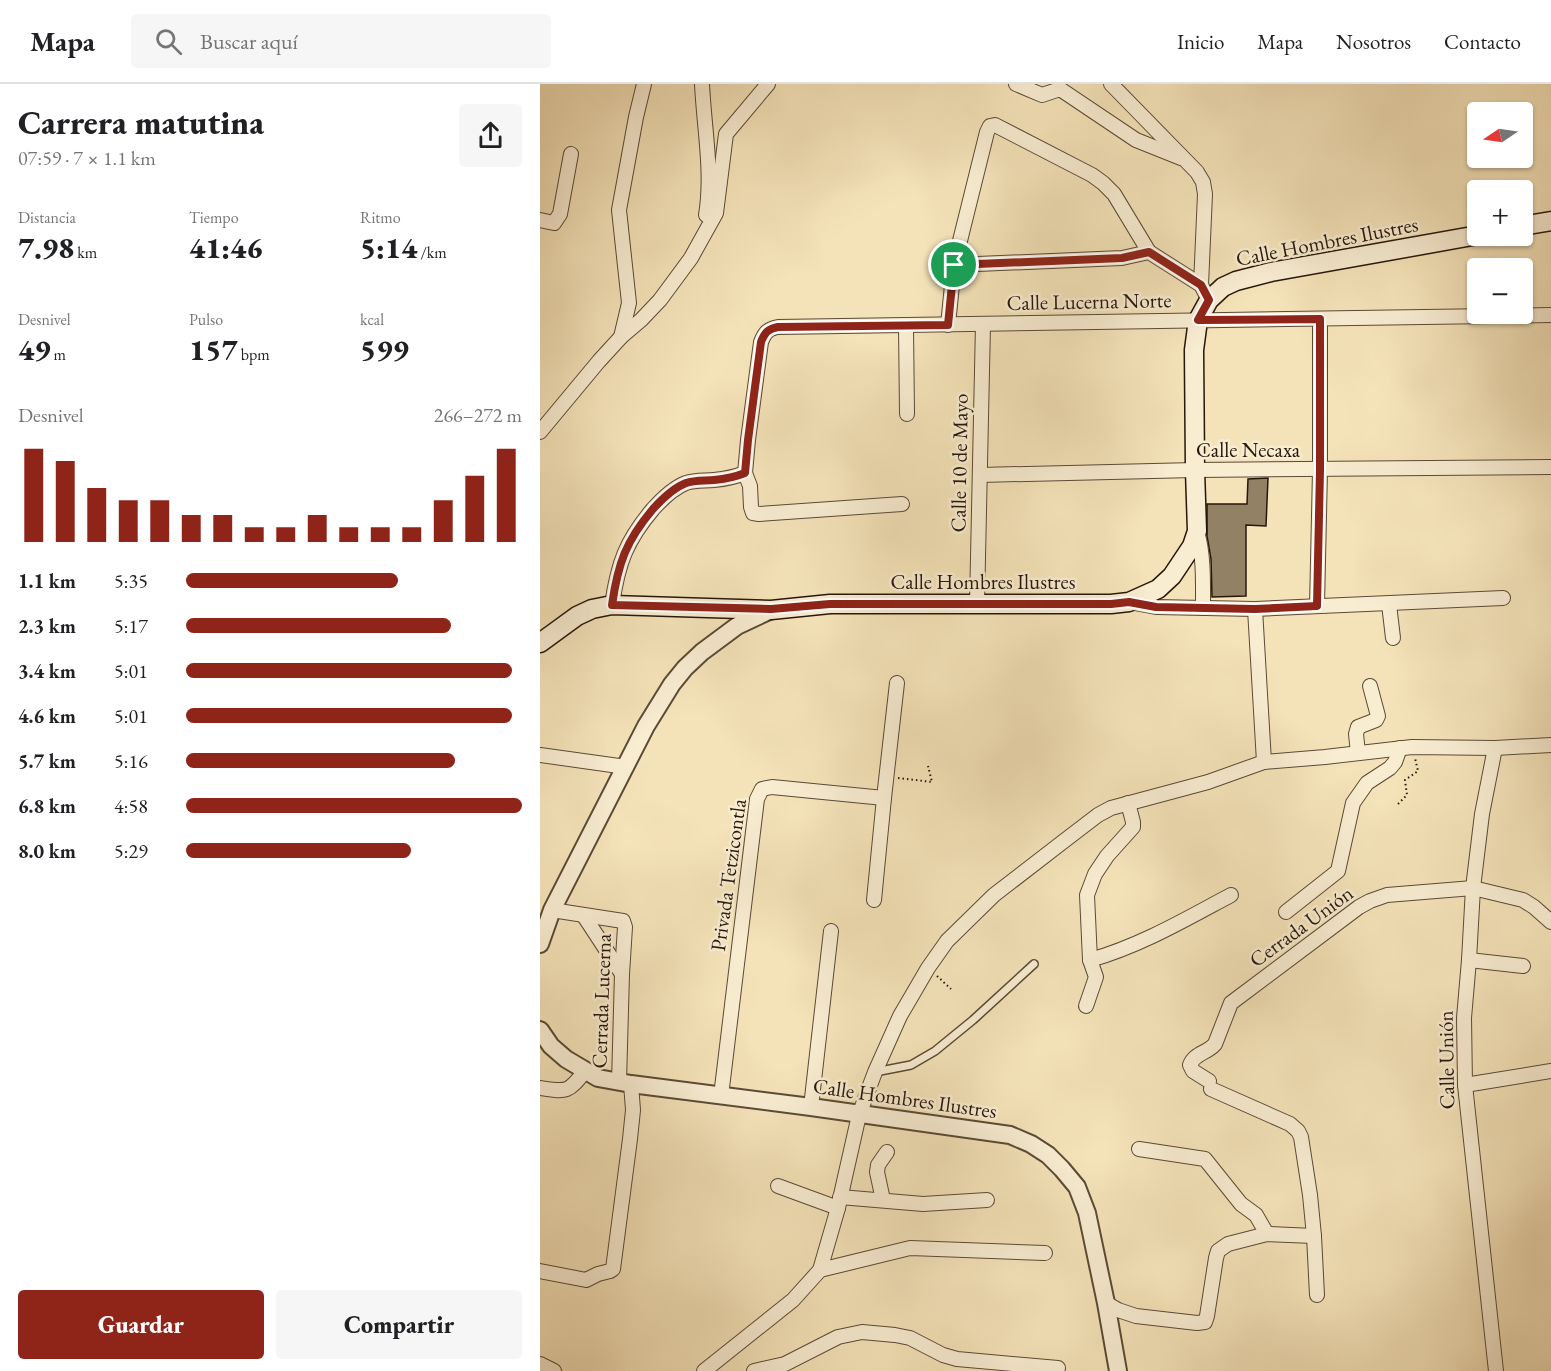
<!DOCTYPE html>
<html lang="es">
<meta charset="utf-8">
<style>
:root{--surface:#fff;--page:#f6f6f6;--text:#202124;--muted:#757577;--line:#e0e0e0;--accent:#8f2418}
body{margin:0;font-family:"EB Garamond",serif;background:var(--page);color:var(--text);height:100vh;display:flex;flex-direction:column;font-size:22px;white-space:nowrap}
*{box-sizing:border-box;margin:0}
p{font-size:20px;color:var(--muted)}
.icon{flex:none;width:33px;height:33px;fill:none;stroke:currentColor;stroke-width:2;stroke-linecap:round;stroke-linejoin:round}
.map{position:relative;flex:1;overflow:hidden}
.side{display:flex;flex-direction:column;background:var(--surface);width:540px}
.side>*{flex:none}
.needle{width:39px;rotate:257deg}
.tools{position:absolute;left:927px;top:18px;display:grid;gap:12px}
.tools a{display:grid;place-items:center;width:66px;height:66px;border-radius:6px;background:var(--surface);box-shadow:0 2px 4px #0004;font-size:30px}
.pin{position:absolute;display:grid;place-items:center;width:51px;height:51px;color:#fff;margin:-26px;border:3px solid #fff;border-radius:50%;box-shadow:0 2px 6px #0007}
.round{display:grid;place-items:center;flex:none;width:63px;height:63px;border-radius:6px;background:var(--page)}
.head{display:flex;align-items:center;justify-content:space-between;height:102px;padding:0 18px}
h1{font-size:33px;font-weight:800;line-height:45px}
.figures{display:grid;grid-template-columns:repeat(3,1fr);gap:9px;height:102px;padding:6px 18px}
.figures div{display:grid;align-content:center}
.figures b{font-size:30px;font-weight:800}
.figures small{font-size:16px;font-weight:400}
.figures p{font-size:16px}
.chart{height:168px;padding:12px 18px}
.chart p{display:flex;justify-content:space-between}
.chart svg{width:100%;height:108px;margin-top:6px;stroke:var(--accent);stroke-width:6}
.action{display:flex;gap:12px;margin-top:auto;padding:12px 18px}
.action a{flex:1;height:69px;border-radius:6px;background:var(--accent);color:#fff;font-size:24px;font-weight:800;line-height:69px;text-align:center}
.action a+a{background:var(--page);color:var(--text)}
ul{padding:0 18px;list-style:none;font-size:20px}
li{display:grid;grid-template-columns:96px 72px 1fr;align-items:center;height:45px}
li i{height:15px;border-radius:8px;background:var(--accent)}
header{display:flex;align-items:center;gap:36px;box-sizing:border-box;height:84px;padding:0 30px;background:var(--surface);border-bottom:2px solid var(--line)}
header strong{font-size:28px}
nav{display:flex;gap:33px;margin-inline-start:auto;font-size:21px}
.search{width:420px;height:54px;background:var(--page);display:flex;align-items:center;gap:15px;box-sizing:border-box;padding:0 21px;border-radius:6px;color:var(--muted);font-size:22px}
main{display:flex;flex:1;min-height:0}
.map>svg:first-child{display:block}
</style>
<header>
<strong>Mapa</strong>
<div class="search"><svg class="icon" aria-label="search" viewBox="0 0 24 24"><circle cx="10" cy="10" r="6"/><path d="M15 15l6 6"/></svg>Buscar aquí</div>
<nav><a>Inicio</a><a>Mapa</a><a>Nosotros</a><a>Contacto</a></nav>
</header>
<main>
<section class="side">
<div class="head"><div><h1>Carrera matutina</h1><p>07:59 · 7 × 1.1 km</p></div><a class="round"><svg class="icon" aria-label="share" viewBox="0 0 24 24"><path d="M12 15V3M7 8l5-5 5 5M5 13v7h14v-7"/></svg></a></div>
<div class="figures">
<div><p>Distancia</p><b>7.98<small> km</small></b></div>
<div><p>Tiempo</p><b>41:46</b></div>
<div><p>Ritmo</p><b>5:14<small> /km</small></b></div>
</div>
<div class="figures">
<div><p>Desnivel</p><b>49<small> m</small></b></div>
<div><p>Pulso</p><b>157<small> bpm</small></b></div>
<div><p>kcal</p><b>599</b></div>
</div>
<div class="chart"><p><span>Desnivel</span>266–272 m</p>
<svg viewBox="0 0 160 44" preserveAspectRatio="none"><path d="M5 44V6M15 44V11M25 44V22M35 44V27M45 44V27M55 44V33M65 44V33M75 44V38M85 44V38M95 44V33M105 44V38M115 44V38M125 44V38M135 44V27M145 44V17M155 44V6"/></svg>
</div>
<ul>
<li><b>1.1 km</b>5:35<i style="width:63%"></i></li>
<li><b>2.3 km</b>5:17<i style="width:79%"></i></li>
<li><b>3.4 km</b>5:01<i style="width:97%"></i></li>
<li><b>4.6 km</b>5:01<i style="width:97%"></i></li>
<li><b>5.7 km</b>5:16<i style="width:80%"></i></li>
<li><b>6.8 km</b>4:58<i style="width:100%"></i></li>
<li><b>8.0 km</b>5:29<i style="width:67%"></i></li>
</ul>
<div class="action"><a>Guardar</a><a>Compartir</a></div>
</section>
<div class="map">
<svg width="1011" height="1287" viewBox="0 0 1011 1287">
<rect width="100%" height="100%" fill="#f4e2b8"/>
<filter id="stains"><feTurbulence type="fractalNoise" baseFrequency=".00333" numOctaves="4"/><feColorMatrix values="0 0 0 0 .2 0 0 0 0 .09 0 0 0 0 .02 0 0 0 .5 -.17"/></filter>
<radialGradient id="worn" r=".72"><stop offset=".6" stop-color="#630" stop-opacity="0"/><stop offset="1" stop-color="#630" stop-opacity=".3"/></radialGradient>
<path fill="#928164" stroke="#27170a" stroke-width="1.5" d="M728,394L726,442L706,441V512L672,513L671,475L667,452V420H707L708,395Z"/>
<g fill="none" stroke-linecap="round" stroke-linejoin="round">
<defs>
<path id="service" d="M335,988L371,981L395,967L433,936L494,880"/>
<g id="minor">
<path d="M162,0C164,44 173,88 166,131"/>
<path d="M476,0L502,11L520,5L596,56L641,74"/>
<path d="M571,0L657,88L663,98L665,110L661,201"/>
<path d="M0,136L14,139L20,130L31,70"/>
<path d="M414,181L582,174L609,168L661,201L669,216"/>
<path d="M408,241L414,181L447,48L450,42L455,41L552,91L563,99L574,110L609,168"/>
<path d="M366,242L367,330"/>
<path d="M81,253L89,219L79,126L96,33L104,0"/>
<path d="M0,348L59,277L81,253L101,236L120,216L151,174L176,129L186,50L228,0"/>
<path d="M205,389L210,402L211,423L213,429L219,430L362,420"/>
<path d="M440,391L655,386L1011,383"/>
<path d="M657,447C664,472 663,498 663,524"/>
<path d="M589,518L616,523L715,525L963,514"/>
<path d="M437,520L443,240"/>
<path d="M849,520L853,554"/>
<path d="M72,521C78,479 86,457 113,425C122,415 133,404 146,399C155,396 165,397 174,396C185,395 195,393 205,389L208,356L221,258C225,248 228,245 238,243L1011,231"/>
<path d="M777,522L780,386V235"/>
<path d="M715,525L724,678"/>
<path d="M955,664L942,730L933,804L929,876L924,934L925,1001L956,1287"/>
<path d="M818,669L816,650L818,643L836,636L838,632L830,602"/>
<path d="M0,671L86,683"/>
<path d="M334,816L344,714L357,599"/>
<path d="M12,826L83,837L85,843L82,890L79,998"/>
<path d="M746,828L798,787L813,719L827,699L850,684L855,678L860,664"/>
<path d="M44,832L82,890"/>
<path d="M550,876C600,862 646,835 691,811"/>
<path d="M929,876L983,882"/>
<path d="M546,922L556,893L550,876L547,811L555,790L567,772L593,743V738L588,719"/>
<path d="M669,997L653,987L650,981C654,969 668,969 675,960L691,919L819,823L830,817L847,811L933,804L983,816L994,823L1011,838"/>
<path d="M925,1001L1011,987"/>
<path d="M0,1004C27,1008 28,1009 45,987"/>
<path d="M671,1005L750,1040L758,1047L761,1053L770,1111L774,1152L777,1211"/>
<path d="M181,1012L217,715L222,705L232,703L344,714"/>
<path d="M271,1023L291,847"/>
<path d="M599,1065L665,1075L701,1120L716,1131L727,1150"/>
<path d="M238,1102L298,1124"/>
<path d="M300,1113L383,1120L447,1116"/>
<path d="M343,1116L337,1088L338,1081L347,1068"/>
<path d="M280,1186L370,1164L505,1169"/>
<path d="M0,1187L46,1196L58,1190L70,1187L73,1185L90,1055L93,1026L91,1000"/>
<path d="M566,1219L578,1226L596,1232L657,1239L665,1238L667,1232L676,1174L678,1167L688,1160L727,1150L774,1152"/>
<path d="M0,1280L14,1287"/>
<path d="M164,1287L253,1216L280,1186L298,1124L319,1031L335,988L360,932L388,884L407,857L454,811L524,757L558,731L571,724L668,698L724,678L785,673L872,663L955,664L1011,661"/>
<path d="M214,1287L245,1280L298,1253L322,1248L355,1251L370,1254L403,1271L417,1275L518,1284"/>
</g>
<g id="tertiary">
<path d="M0,860L12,826L106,642L132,600L145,584L162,568L197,542L231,526"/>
<path d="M0,946L11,962L26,975L58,994L91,1000L271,1023L470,1051L491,1060L508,1071L522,1085L537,1103L547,1129L566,1219L578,1287"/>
</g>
<g id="secondary">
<path d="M982,142L1011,137"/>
<path d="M0,559L37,532L52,525L72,521L231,526L290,520H571L589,518L618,505L632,492L652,462L657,447L655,386L654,266L658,236L669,216L683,203L696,197L731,188L938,151"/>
</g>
</defs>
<use href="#service" stroke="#5a4a36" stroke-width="10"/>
<use href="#minor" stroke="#5a4a36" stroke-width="16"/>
<use href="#tertiary" stroke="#5a4a36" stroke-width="20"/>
<use href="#secondary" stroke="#27170a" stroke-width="21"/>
<g stroke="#27170a" stroke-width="2" stroke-dasharray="1.5 3" stroke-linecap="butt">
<path d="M425,313L427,341"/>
<path d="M358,694L392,698L388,682"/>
<path d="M858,720L867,711L865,696L878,687L875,674"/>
<path d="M397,892L411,905"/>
</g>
<use href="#service" stroke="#f8ecd1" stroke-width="7"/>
<use href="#minor" stroke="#f8ecd1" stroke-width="14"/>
<use href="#tertiary" stroke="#f8ecd1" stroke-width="16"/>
<use href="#secondary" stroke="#f8ecd1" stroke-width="18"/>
</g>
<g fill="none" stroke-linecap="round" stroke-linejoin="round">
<defs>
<path id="route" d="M609,168L661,201L669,216L658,236L780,235V386L777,522L715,525L616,523L589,518L571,520H290L231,525L72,521C78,479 86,457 113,425C122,415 133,404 146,399C155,396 165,397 174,396C185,395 195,393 205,389L208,356L221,258C225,248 228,245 238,243L408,241L414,181L582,174Z"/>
</defs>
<use href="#route" stroke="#fff" stroke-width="12"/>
<use href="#route" stroke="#8f2418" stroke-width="8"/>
</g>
<g text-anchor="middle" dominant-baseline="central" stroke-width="5" stroke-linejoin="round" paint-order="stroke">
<g font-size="21" fill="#27170a" stroke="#f8ecd1">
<text transform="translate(787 157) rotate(-11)">Calle Hombres Ilustres</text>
<text transform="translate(549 217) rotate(-1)">Calle Lucerna Norte</text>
<text x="708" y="365">Calle Necaxa</text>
<text transform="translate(419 379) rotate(-89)">Calle 10 de Mayo</text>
<text x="443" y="497">Calle Hombres Ilustres</text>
<text transform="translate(188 791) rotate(-82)">Privada Tetzicontla</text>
<text transform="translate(761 842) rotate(-36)">Cerrada Unión</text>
<text transform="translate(61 917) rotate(-88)">Cerrada Lucerna</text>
<text transform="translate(906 976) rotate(-91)">Calle Unión</text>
<text transform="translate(365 1014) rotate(8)">Calle Hombres Ilustres</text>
</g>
</g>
<rect width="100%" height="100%" filter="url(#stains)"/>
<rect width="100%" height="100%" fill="url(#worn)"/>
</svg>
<div class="tools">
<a><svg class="needle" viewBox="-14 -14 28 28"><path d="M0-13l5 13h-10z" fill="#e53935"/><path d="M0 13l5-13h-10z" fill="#757577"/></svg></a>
<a>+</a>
<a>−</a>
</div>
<div class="pin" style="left:414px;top:181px;background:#1e9e55"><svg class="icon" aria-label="arrive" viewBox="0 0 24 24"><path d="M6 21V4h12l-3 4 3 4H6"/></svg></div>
</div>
</main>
